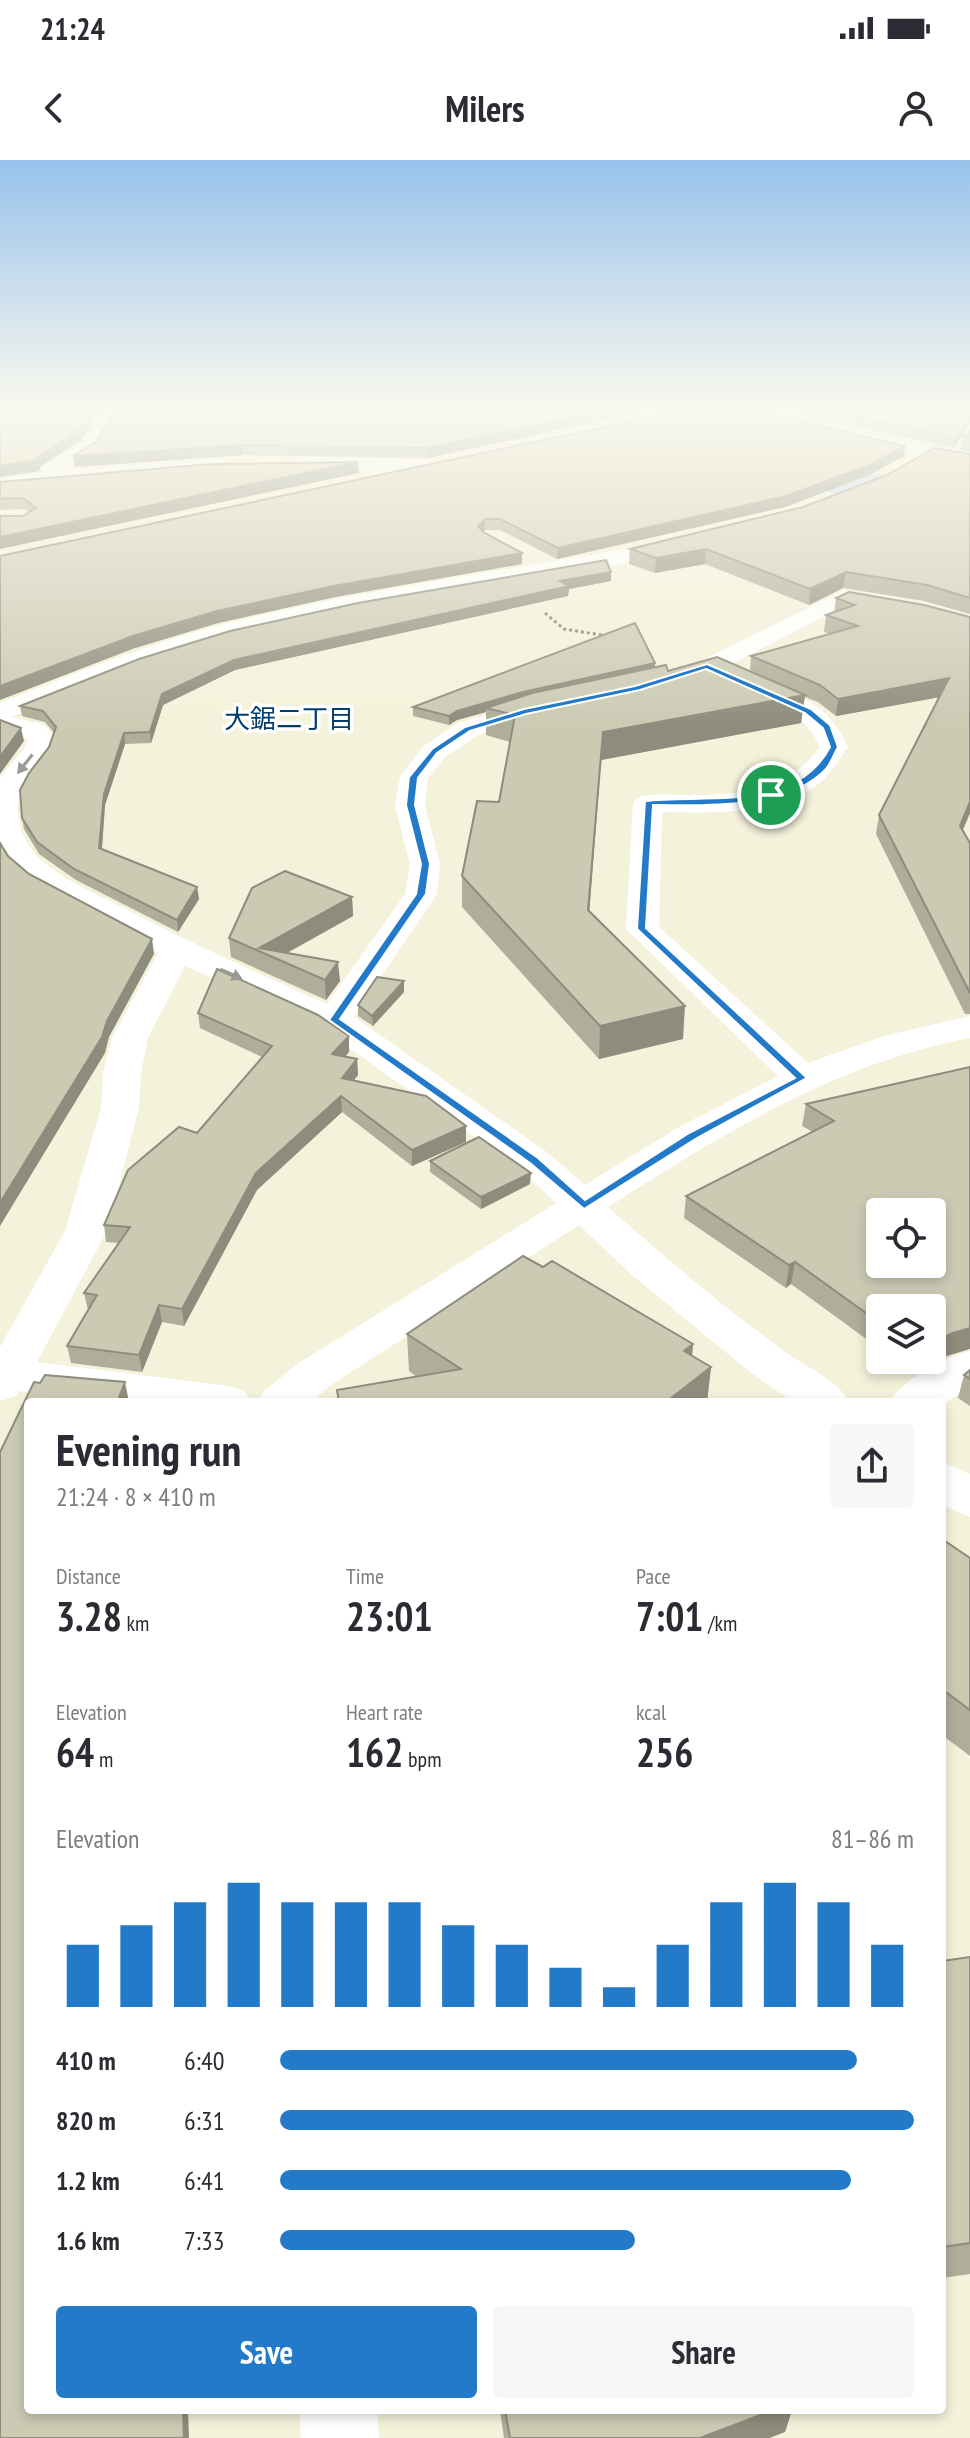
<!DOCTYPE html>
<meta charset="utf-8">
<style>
:root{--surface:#fff;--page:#f7f7f7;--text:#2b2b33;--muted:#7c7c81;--accent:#237ac8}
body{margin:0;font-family:"PT Sans Narrow","Noto Sans JP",sans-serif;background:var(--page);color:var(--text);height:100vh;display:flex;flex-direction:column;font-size:30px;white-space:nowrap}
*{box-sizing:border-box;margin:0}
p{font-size:26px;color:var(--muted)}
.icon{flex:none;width:44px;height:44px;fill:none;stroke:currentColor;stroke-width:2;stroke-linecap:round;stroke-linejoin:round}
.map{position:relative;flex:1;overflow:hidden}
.sheet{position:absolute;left:24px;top:1238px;width:922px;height:1016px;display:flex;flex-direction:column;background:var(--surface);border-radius:8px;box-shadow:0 4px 12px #0003}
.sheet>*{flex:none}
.fabs{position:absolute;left:866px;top:1038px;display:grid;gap:16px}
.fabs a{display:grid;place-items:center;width:80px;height:80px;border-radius:8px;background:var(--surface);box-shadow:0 4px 12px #0003;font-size:40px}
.pin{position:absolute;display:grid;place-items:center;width:68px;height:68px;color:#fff;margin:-34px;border:4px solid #fff;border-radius:50%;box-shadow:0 2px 8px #0007}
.round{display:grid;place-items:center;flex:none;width:84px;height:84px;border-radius:8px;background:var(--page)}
.overview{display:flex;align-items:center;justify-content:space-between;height:136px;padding:0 32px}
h1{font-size:44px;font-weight:700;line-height:60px}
.figures{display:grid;grid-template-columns:repeat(3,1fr);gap:12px;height:136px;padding:8px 32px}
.figures div{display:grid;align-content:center}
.figures b{font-size:40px;font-weight:700}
.figures small{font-size:22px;font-weight:400}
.figures p{font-size:22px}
.chart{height:224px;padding:16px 32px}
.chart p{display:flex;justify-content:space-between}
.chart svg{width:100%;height:144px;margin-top:8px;stroke:var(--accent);stroke-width:6}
.cta{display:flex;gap:16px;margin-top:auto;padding:16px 32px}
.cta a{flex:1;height:92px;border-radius:8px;background:var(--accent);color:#fff;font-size:32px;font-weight:700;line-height:92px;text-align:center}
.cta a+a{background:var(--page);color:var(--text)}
ul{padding:0 32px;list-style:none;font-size:26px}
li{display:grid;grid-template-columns:128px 96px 1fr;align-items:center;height:60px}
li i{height:20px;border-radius:10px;background:var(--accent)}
.status{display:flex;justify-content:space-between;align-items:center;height:56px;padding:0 40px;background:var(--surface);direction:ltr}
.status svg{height:22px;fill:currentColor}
header{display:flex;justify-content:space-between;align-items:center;height:104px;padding:0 32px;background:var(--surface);font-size:36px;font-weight:700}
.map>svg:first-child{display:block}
</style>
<div class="status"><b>21:24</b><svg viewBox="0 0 49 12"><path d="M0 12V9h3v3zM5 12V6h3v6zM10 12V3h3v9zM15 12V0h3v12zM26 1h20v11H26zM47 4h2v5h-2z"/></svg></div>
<header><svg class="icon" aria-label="back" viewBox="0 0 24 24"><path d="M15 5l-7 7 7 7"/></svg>Milers<svg class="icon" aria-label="person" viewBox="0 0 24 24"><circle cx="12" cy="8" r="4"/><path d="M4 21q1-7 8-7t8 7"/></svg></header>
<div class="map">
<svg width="970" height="2278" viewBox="0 0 970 2278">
<rect width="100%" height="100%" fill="#f4f2da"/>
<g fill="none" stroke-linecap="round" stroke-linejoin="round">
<path fill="#c0d8f2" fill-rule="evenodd" d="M713,268L884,316L970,333V365L859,341L696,293L689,283L696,273Z"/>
<path stroke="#828071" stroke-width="3" stroke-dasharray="3 3" stroke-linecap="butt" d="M545,453L564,469L608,476"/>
<g fill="#fff" fill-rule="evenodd">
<path d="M113,248H133L110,266L96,290L62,311L222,299L232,305L222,311L47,324L0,331V319L45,312L42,309L45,305L83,282L96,260Z"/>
<path d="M299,297L425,300L435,306L425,312L292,307L290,303Z"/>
<path d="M686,377L697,383L694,388C540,426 381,438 228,478C154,497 83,528 11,557L43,564L55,577C52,605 16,621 18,652C19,668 26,685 37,696C59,718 89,730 116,744C185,781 256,812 327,844L405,734L410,704L395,645L400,617L404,611L425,585L458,563L544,539L553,541L557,547L553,553L478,575L445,597L428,618L425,645L440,704L437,734L354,857L548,993L585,1025L679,967L778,916L626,769L633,643L638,637C654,633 670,635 687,635C738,635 788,631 820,587C805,552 772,544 740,530L736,525L740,520C761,514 812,539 827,555C836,564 842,575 848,587C842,595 836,605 830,613C791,656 715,653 662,652L659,767L808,903L884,876L970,856V878C835,904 722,974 608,1047C664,1097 721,1145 781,1189C804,1206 835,1218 850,1242H793L750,1212L632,1115L579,1065L331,1225L311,1242H257L264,1231L299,1203L556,1043L520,1009L321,868L185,806L148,878L141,913L139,948L107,1071L37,1202L228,1226L245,1231L252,1242H103L19,1231L16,1236L0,1241V1187L65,1071L101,948L103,913L112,878L158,793L34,726L13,708L0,688V618L26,586L27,579L0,570V543C70,515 140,487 213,467C368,426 529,409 686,377Z"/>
<path d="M843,431L924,444L970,457V471L922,458L846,445L716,512L666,528L657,525L653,520L657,515L698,502Z"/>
<path d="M970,1191V1227L942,1245V1242H889C904,1218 944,1198 970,1191Z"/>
<path d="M942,1302L970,1314V1357L942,1345Z"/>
<path d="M299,2250H377L379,2278H301Z"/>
</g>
<path fill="#fff" fill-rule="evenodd" d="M729,248H760L881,277L970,294V306L881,289L731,252Z"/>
</g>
<g fill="#afae9a">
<path d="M660,248L427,298L243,295L75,307L73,296L96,282Z"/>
<path d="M775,248H970V264L954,288Z"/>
<path d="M970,271V292L960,289L963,276Z"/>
<path d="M970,294V454L924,441L843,428L809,445L705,404L655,413L629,404L630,389L803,347Z"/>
<path d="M904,296L869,315L785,347L557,399L500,370H485L483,372L522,393V404L335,437L218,463L135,488L0,396Z"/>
<path d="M358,302L359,313L23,356L29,352L25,349L0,350V322Z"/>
<path d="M611,421L569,429L568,436L235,510L163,545L151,583L125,584L105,645L102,689L197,727L199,739L178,772L76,720L39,694L24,669L22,658L54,573L45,562L22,556L20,546L139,499Z"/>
<path d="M836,438L970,457V653L963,670L970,683V854H965L876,674L879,655L940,537L836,556L818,542L805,537L801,563L601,600L589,752L683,879L599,899L462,747V716L499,642L510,582L486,575V552L457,560L449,565L413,556V547L655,503V507L668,511H750L751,496L830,474L824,472L826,455L834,453Z"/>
<path d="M352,737L353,756L287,793L340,821L326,840L231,797L229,778Z"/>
<path d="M404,821V832L373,866L358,856V845Z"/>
<path d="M198,853L349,892L345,897L357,899L358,915L354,920L466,982L412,1006L342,952L257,1030L184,1166L162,1162L142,1212L71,1203L67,1186L88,1150L84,1133L119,1083L106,1082L104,1065L197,973L262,897L200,868Z"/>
<path d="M970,907L947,1196L918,1211L902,1200H932V1148H880V1189L791,1124L786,1128L684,1058L686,1036L813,972L802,966L806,944Z"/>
<path d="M430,1001L530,1024L481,1049L430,1012Z"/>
<path d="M543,1107L693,1184L692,1195L711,1207L707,1242H338L337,1230L417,1217L409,1211L407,1174Z"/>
<path d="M970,1210V1246L958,1238L964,1215Z"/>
<path d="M942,1379L970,1398V1596L942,1575Z"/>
<path d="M970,1797V2114L942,2118V1800Z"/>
<path d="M500,2250H792L785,2272L769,2278H504Z"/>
</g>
<g fill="#8e8d7d">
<path d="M93,248H108L94,258L81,280L40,307V311L0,317V306L38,297Z"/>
<path d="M615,248H660L427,298V288Z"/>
<path d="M970,257V264L954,288L956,278Z"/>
<path d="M242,285L243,295L75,307L73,296Z"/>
<path d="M905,286L904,296L869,315L785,347L557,399L558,388Z"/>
<path d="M358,302L359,313L0,389V377Z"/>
<path d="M485,359V370L478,377V366Z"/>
<path d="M706,389L705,404L655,413L656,398Z"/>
<path d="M522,393V404L335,437L218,463L135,488L0,540V526L133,476L217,451L334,426Z"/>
<path d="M611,412V421L569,429L568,436L235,510L163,545L151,583L150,572L162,534L234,500L560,421Z"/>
<path d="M846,412L843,428L809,445L810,429Z"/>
<path d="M655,503L654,512L486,548V552L457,560L449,565V556L457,551L523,532Z"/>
<path d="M949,518L946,536L836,556L838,539Z"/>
<path d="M805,535L801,563L601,600L587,782L588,750L603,572Z"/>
<path d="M21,568L24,581L0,614V597Z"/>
<path d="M124,573L125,584L105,645L101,700L99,688L104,634Z"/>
<path d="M970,642V653L956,685L960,666Z"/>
<path d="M197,727L199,739L178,772L177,760Z"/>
<path d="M352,737L353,756L276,799L259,788Z"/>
<path d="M152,779L154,794L109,877L105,893L0,1066V1043L107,861Z"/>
<path d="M338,802L340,821L326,840L325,820Z"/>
<path d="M404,821V832L373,866L372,856Z"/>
<path d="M685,846L683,879L599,899L600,866Z"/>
<path d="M349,876V892L333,910L332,894Z"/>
<path d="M357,899L358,915L343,934L342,918Z"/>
<path d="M341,936L342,952L257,1030L184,1166L182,1149L256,1013Z"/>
<path d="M466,966V982L412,1006V990Z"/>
<path d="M531,1013L530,1024L481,1049V1037Z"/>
<path d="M795,1102L791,1124L786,1128L789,1105Z"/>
<path d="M159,1145L162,1162L142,1212L139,1195Z"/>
<path d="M970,1168V1189L947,1196L918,1211L921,1200H932V1183L953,1173Z"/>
<path d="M693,1184L690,1221L684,1191Z"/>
<path d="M711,1207L707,1242H666Z"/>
<path d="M125,1222L129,1242H117Z"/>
<path d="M183,2250H188L189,2278H184Z"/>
<path d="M773,2250H792L785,2272L769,2278H700Z"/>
</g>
<g fill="#cbcab3" stroke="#8e8d7d" stroke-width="2" fill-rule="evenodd">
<path d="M0,248H93L79,270L38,297V300L0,306Z"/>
<path d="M123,248H615L427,288L242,285L73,296L96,282L111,258Z"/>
<path d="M694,248H744L905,286L870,305L786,336L558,388L500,359H485L478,366L483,372L522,393L334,426L217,451L133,476L0,526V396Z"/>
<path d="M820,248H970V257L956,278Z"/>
<path d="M970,271V277L963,276Z"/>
<path d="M934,288L970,294V438L927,425L846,412L810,429L706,389L656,398L630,389L803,347L887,315Z"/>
<path d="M358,302L0,377V356H23L36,348L23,338L0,339V322L211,304Z"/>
<path d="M606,400L611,412L560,421L569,426L234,500L162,534L150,572L124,573L104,634L99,688L197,727L177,760L74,709L37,682L22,658L20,630L29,613L49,587L56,567L43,551L20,546L139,499L230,471L358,443Z"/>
<path d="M849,432L924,445L970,457V642L960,666L970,683V833L879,655L949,518L838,539L820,525L751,496L858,466L826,455L855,445L836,438Z"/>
<path d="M635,463L655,503L523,532L457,551L449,556L413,547Z"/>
<path d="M717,497L805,535L603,572L588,750L685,846L600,866L462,716L477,641L499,642L515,555L486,548L532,533L666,505L668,511Z"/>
<path d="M0,560L21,568L0,597Z"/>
<path d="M0,683L8,696L29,714L152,779L107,861L102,877L0,1043Z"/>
<path d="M285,711L352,737L259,788L338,802L325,820L229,778L252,728Z"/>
<path d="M217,809L318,855L349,876L332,894L357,899L342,918L426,936L466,966L412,990L341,936L256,1013L182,1149L159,1145L139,1195L67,1186L97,1135L84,1133L130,1067L104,1065L128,1010L179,967L197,973L272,886L198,853Z"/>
<path d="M377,817L404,821L372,856L358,845Z"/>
<path d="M970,907V1168L953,1173L932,1183V1148H880V1163L795,1102L789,1105L686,1036L834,961L806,944ZM880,1052H932V1104H880Z"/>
<path d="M479,977L531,1013L481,1037L430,1001Z"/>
<path d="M523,1096L543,1107L552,1101L693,1184L684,1191L711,1207L666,1242H339L337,1230L461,1209L407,1174Z"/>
<path d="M970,1210V1219L964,1215Z"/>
<path d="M45,1215L125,1222L117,1242H28V2250H183L184,2278H0V1292L34,1222L40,1223Z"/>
<path d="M942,1379L970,1398V1550L942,1529Z"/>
<path d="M970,1797V2083L942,2087V1801Z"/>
<path d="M505,2250H773L700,2278H510Z"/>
</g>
<defs><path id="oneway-solid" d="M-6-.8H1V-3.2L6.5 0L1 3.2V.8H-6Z" transform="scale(2)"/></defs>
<g fill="#9a9a96">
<use href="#oneway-solid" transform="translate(25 604) rotate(128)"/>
<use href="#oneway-solid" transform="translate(231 814) rotate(24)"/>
</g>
<linearGradient id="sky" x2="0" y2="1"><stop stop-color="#98c2ec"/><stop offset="0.44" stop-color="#faf9ee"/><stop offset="1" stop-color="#faf9ee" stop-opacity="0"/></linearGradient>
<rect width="970" height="567" fill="url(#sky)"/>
<path fill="#237ac8" stroke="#fff" stroke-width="2" fill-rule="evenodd" d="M707,504L811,549L830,565L838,587C834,594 831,603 826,609C789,649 703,646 653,645L646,768L807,918L697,978L584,1049L530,1003L329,860L416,734L421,704L406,645L409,617L432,589L465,567L524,549L635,526ZM706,509L805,553L823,568L830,587C795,653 707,634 645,641L637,769L795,918L689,973L585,1040L538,998L340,859L426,734L430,704L415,645L418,618L437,593L470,571L526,554L640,530Z"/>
<g text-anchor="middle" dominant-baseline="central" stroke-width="7" stroke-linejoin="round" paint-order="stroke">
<g font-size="26" fill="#023d6e" stroke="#fff">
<text x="289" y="558">大鋸二丁目</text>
</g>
</g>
</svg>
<div class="fabs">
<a><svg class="icon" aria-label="locate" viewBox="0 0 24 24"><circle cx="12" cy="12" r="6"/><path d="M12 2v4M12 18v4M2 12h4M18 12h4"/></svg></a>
<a><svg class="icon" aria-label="layers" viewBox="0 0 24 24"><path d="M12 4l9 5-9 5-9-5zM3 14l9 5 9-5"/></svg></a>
</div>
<div class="pin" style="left:771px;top:635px;background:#1e9e55"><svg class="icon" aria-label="arrive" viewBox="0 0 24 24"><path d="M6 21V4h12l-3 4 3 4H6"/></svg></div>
<section class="sheet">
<div class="overview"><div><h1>Evening run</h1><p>21:24 · 8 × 410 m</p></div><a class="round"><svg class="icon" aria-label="share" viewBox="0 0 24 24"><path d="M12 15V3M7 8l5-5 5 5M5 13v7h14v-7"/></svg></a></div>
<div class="figures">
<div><p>Distance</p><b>3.28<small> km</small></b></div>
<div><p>Time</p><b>23:01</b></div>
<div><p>Pace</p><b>7:01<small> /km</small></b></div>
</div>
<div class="figures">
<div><p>Elevation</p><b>64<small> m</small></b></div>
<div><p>Heart rate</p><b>162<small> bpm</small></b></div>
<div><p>kcal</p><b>256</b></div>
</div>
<div class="chart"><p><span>Elevation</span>81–86 m</p>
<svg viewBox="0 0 160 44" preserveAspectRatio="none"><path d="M5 44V25M15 44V19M25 44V12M35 44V6M45 44V12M55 44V12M65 44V12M75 44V19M85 44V25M95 44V32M105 44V38M115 44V25M125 44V12M135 44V6M145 44V12M155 44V25"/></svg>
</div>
<ul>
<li><b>410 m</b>6:40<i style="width:91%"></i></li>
<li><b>820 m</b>6:31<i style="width:100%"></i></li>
<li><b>1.2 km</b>6:41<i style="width:90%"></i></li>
<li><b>1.6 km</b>7:33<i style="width:56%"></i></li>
</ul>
<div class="cta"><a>Save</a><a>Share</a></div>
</section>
</div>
